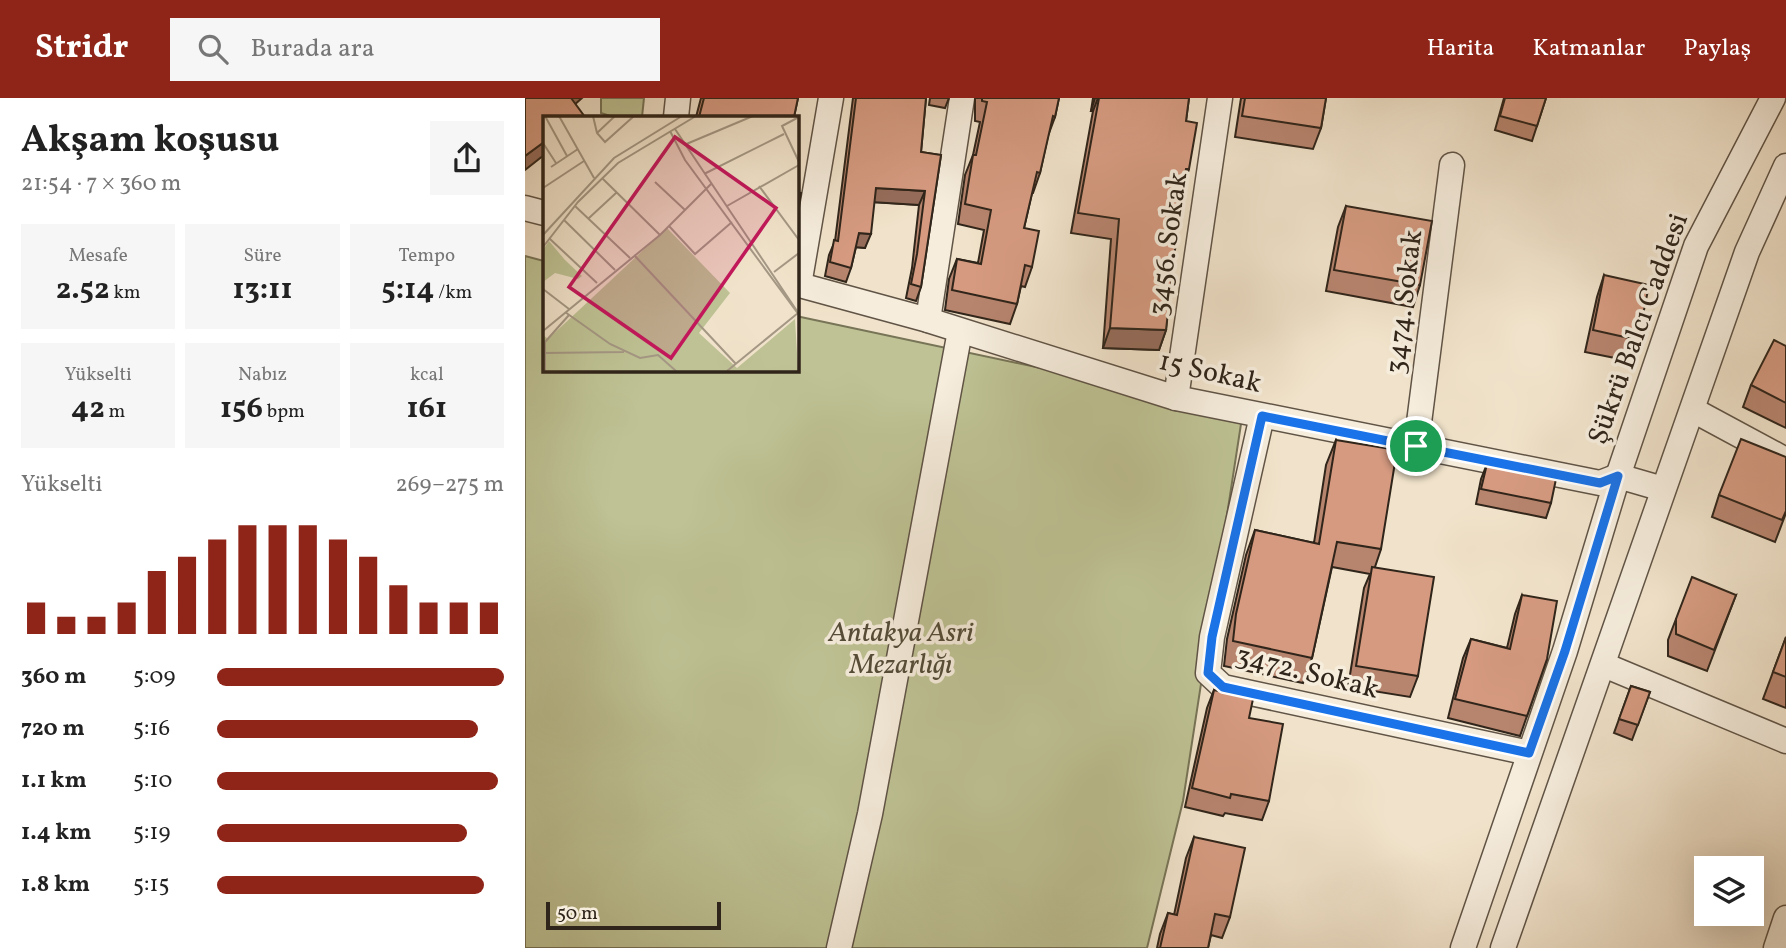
<!DOCTYPE html>
<html lang="tr">
<meta charset="utf-8">
<style>
:root{--surface:#fff;--page:#f6f6f6;--text:#222;--muted:#767676;--accent:#8f2418}
body{margin:0;font-family:Vollkorn,serif;background:var(--page);color:var(--text);height:100vh;display:flex;flex-direction:column;font-size:26px;white-space:nowrap}
*{box-sizing:border-box;margin:0}
p{font-size:23px;color:var(--muted)}
.icon{flex:none;width:38px;height:38px;fill:none;stroke:currentColor;stroke-width:2;stroke-linecap:round;stroke-linejoin:round}
.map{position:relative;flex:1;overflow:hidden}
.side{display:flex;flex-direction:column;background:var(--surface);width:525px}
.side>*{flex:none}
.fabs{position:absolute;left:1169px;top:758px;display:grid;gap:14px}
.fabs a{display:grid;place-items:center;width:70px;height:70px;border-radius:0px;background:var(--surface);box-shadow:0 7px 28px #0002;font-size:35px}
.scale{position:absolute;left:21px;bottom:18px;width:175px;box-sizing:border-box;padding-left:7px;border:4px solid #30251a;border-top:0;font-size:19px;line-height:24px;white-space:nowrap;color:#30251a;-webkit-text-stroke:5px #f6eddd;paint-order:stroke}
.pin{position:absolute;display:grid;place-items:center;width:60px;height:60px;color:#fff;margin:-30px;border:4px solid #fff;border-radius:50%;box-shadow:0 2px 7px #0007}
.round{display:grid;place-items:center;flex:none;width:74px;height:74px;border-radius:0px;background:var(--page)}
.head{display:flex;align-items:center;justify-content:space-between;height:119px;padding:0 21px}
h1{font-size:38px;font-weight:700;line-height:52px}
.stats{display:grid;grid-template-columns:repeat(3,1fr);gap:10px;height:119px;padding:7px 21px}
.stats div{display:grid;align-content:center;border-radius:0px;background:var(--page);text-align:center}
.stats b{font-size:30px;font-weight:700}
.stats small{font-size:19px;font-weight:400}
.stats p{font-size:19px}
.chart{height:196px;padding:14px 21px}
.chart p{display:flex;justify-content:space-between}
.chart svg{width:100%;height:126px;margin-top:7px;stroke:var(--accent);stroke-width:6}
ul{padding:0 21px;list-style:none;font-size:23px}
li{display:grid;grid-template-columns:112px 84px 1fr;align-items:center;height:52px}
li i{height:18px;border-radius:9px;background:var(--accent)}
header{display:flex;align-items:center;gap:42px;box-sizing:border-box;height:98px;padding:0 35px;background:var(--accent);color:#fff}
header strong{font-size:33px}
nav{display:flex;gap:38px;margin-inline-start:auto;font-size:24px}
.search{width:490px;height:63px;background:var(--page);display:flex;align-items:center;gap:18px;box-sizing:border-box;padding:0 24px;border-radius:0px;color:var(--muted);font-size:26px}
main{display:flex;flex:1;min-height:0}
.map>svg:first-child{display:block}
</style>
<header>
<strong>Stridr</strong>
<div class="search"><svg class="icon" aria-label="search" viewBox="0 0 24 24"><circle cx="10" cy="10" r="6"/><path d="M15 15l6 6"/></svg>Burada ara</div>
<nav><a>Harita</a><a>Katmanlar</a><a>Paylaş</a></nav>
</header>
<main>
<section class="side">
<div class="head"><div><h1>Akşam koşusu</h1><p>21:54 · 7 × 360 m</p></div><a class="round"><svg class="icon" aria-label="share" viewBox="0 0 24 24"><path d="M12 15V3M7 8l5-5 5 5M5 13v7h14v-7"/></svg></a></div>
<div class="stats">
<div><p>Mesafe</p><b>2.52<small> km</small></b></div>
<div><p>Süre</p><b>13:11</b></div>
<div><p>Tempo</p><b>5:14<small> /km</small></b></div>
</div>
<div class="stats">
<div><p>Yükselti</p><b>42<small> m</small></b></div>
<div><p>Nabız</p><b>156<small> bpm</small></b></div>
<div><p>kcal</p><b>161</b></div>
</div>
<div class="chart"><p><span>Yükselti</span>269–275 m</p>
<svg viewBox="0 0 160 44" preserveAspectRatio="none"><path d="M5 44V33M15 44V38M25 44V38M35 44V33M45 44V22M55 44V17M65 44V11M75 44V6M85 44V6M95 44V6M105 44V11M115 44V17M125 44V27M135 44V33M145 44V33M155 44V33"/></svg>
</div>
<ul>
<li><b>360 m</b>5:09<i style="width:100%"></i></li>
<li><b>720 m</b>5:16<i style="width:91%"></i></li>
<li><b>1.1 km</b>5:10<i style="width:98%"></i></li>
<li><b>1.4 km</b>5:19<i style="width:87%"></i></li>
<li><b>1.8 km</b>5:15<i style="width:93%"></i></li>
</ul>
</section>
<div class="map">
<svg width="1261" height="850" viewBox="0 0 1261 850">
<rect width="100%" height="100%" fill="#f1e3cb"/>
<filter id="stains"><feTurbulence type="fractalNoise" baseFrequency=".00286" numOctaves="4"/><feColorMatrix values="0 0 0 0 .2 0 0 0 0 .09 0 0 0 0 .02 0 0 0 .5 -.17"/></filter>
<radialGradient id="worn" r=".72"><stop offset=".6" stop-color="#630" stop-opacity="0"/><stop offset="1" stop-color="#630" stop-opacity=".3"/></radialGradient>
<g fill="#bec294" stroke="#777457" stroke-width="2">
<path d="M76,0H119L117,19H88L76,15Z"/>
<path d="M0,158L19,163V271H271V218L718,313L658,703L622,850H0Z"/>
</g>
<g fill="none" stroke-linecap="round" stroke-linejoin="round">
<defs>
<g id="minor">
<path d="M151,19L153,0"/>
<path d="M0,110L19,115"/>
<path d="M271,186L403,222L651,300L1075,385L1093,378L1138,391"/>
<path d="M274,187L306,0"/>
<path d="M403,222L437,0"/>
<path d="M651,300L695,0"/>
<path d="M1168,312L1261,362"/>
<path d="M737,318L687,539L683,575L698,589L1004,655"/>
<path d="M891,348L927,67"/>
<path d="M1079,567L1261,643"/>
<path d="M314,850L345,716L435,233"/>
<path d="M938,850L1040,553L1093,378L1171,148L1248,0"/>
<path d="M978,850L1222,154L1261,68"/>
<path d="M1251,850L1261,820"/>
</g>
</defs>
<use href="#minor" stroke="#605446" stroke-width="27"/>
<use href="#minor" stroke="#f6eddd" stroke-width="24"/>
</g>
<g fill="#b7846e" stroke="#30251a" stroke-width="2">
<path d="M176,0H273L269,19H171Z"/>
<path d="M328,0H401L396,54L416,57L396,189L391,203L381,200L387,170L394,107L349,104L340,150L331,149L326,170L321,184L300,178L304,157L310,143Z"/>
<path d="M405,0H424L420,10L404,7Z"/>
<path d="M450,0H534L530,19L523,38L515,75L508,95H507L499,130L507,169L500,189L496,188L492,206L485,226L420,212L424,181L432,161L453,165L459,132L433,126L440,77L448,57L455,24L450,23Z"/>
<path d="M568,0H664L661,23L664,71L659,86L649,143L641,232L634,252L578,250L586,141L546,135L568,13H566Z"/>
<path d="M716,0H801L796,30L788,51L710,39Z"/>
<path d="M979,0H1021L1007,43L970,32Z"/>
<path d="M821,108L895,187L888,209L801,193L813,129Z"/>
<path d="M1079,177L1113,242L1105,263L1060,254L1072,199Z"/>
<path d="M1261,248V330L1218,309L1226,287Z"/>
<path d="M811,342L856,451L850,469L893,578L885,599L823,589L839,490L845,476L807,469L787,560L778,585L699,568L702,541L721,457L730,432L789,445L801,367Z"/>
<path d="M962,366L1026,405L1021,420L951,406L956,381Z"/>
<path d="M1194,397L1261,415L1250,444L1187,419Z"/>
<path d="M997,497L1022,561L995,638L923,620L938,560L946,541L982,550L990,516Z"/>
<path d="M1211,497L1182,573L1143,558V542L1151,521Z"/>
<path d="M1261,539V610L1238,601Z"/>
<path d="M1106,588L1125,594L1107,642L1089,635Z"/>
<path d="M689,592L724,620L744,703L737,722L700,715L698,718L660,709L682,610Z"/>
<path d="M669,739L705,819L697,840L686,837L683,850H632L635,836L643,815L649,817L661,760Z"/>
</g>
<g fill="#956c5a" stroke="#30251a" stroke-width="2">
<path d="M44,0H57L38,17Z"/>
<path d="M570,0H573L568,13H566Z"/>
<path d="M19,44V57L0,72V58Z"/>
<path d="M351,90L400,93L394,107L346,104Z"/>
<path d="M334,135L346,136L340,150L329,149Z"/>
<path d="M585,230L641,232L634,252L578,250Z"/>
</g>
<g fill="#d59a80" stroke="#30251a" stroke-width="2">
<path d="M0,0H46L60,19H19V44L0,58Z"/>
<path d="M179,0H273L269,19H174Z"/>
<path d="M331,0H401L396,54L416,57L396,189L386,186L392,156L400,93L351,90L346,136L334,135L326,170L305,164L309,142L313,143Z"/>
<path d="M457,0H534L530,19L528,18L515,75L512,74L499,130L514,133L507,169L500,167L492,206L427,192L432,161L456,166L466,112L440,106L448,57H451L462,4L457,3Z"/>
<path d="M574,0H664L661,23L672,25L664,71H661L649,143H651L641,232L585,230L594,121L553,115Z"/>
<path d="M720,0H801L796,30L717,18Z"/>
<path d="M980,0H1021L1012,28L975,18Z"/>
<path d="M271,94L276,95L271,124Z"/>
<path d="M821,108L907,123L895,187L809,172Z"/>
<path d="M1079,177L1124,187L1113,242L1068,232Z"/>
<path d="M1249,242L1261,248V305L1226,287Z"/>
<path d="M1216,341L1261,359V413L1257,422L1194,397Z"/>
<path d="M811,342L872,352L856,451L812,444L787,560L708,543L711,516L730,432L794,446Z"/>
<path d="M962,366L1031,381L1026,405L956,391Z"/>
<path d="M847,469L909,479L893,578L831,568Z"/>
<path d="M1167,479L1211,497L1189,552L1151,536V521Z"/>
<path d="M997,497L1032,503L1022,561L1002,618L930,601L946,541L985,551Z"/>
<path d="M1261,539V579L1248,574Z"/>
<path d="M1106,588L1125,594L1113,627L1094,621Z"/>
<path d="M689,592L728,601L724,620L758,626L744,703L706,696L705,700L667,690Z"/>
<path d="M669,739L720,750L705,819L690,816L683,850H635L643,815L652,817Z"/>
</g>
<g fill="none" stroke-linecap="round" stroke-linejoin="round">
<defs>
<path id="route" d="M737,318L1075,385L1093,378L1040,553L1004,655L698,589L683,575L687,539Z"/>
</defs>
<use href="#route" stroke="#fff" stroke-width="14"/>
<use href="#route" stroke="#1a73e8" stroke-width="9"/>
</g>
<g text-anchor="middle" dominant-baseline="central" stroke-width="7" stroke-linejoin="round" paint-order="stroke">
<g font-size="28" fill="#30251a" stroke="#f6eddd">
<text transform="translate(644 146) rotate(-82)">3456. Sokak</text>
<text transform="translate(880 204) rotate(-83)">3474. Sokak</text>
<text transform="translate(1114 231) rotate(-70)">Şükrü Balcı Caddesi</text>
<text transform="translate(685 275) rotate(13)">15 Sokak</text>
<text transform="translate(782 575) rotate(14)">3472. Sokak</text>
</g>
<g font-size="28" font-style="italic" fill="#544c38" stroke="#f6eddd">
<text x="376" y="535">Antakya Asri<tspan x="376" dy="32">Mezarlığı</tspan></text>
</g>
</g>
<g transform="translate(18 18)">
<rect width="256" height="256" fill="#f1e3cb"/>
<path d="M124,112L187,177L156,217L194,252L252,203L255,255H0V219L5,223ZM6,125L22,144L39,160L35,163L12,157L0,166V134Z" fill="#bec294"/>
<path fill="none" stroke="#a49784" stroke-width="2" d="M2,0L24,40M16,0L51,62M50,0L54,17L62,26L91,0M256,1L239,10L256,46M132,13L254,195M127,15L142,44L256,199M54,17L72,0M0,27L13,47M141,29L210,0M8,51L35,33M161,58L241,18M60,63L117,119M112,66L142,94M216,70L256,124M0,72L41,45M32,90L87,142M184,90L256,49M46,102L73,77M21,104L72,154M126,110L152,138L189,106M0,119L71,42L139,0M7,123L54,167M0,131L35,86L75,47L153,0M91,139L193,248M231,156L256,137M0,173L26,193M22,196L67,228L97,242L115,239L133,255M0,215L117,119L168,68M0,237L81,236M2,255V226L26,199M184,255L255,197"/>
<path fill="#c2185b" fill-opacity="0.15" stroke="#c2185b" stroke-width="3.5" d="M132,21L233,92L128,242L26,171Z"/>
<rect width="256" height="256" fill="none" stroke="#30251a" stroke-width="3.5"/>
</g>
<rect width="100%" height="100%" filter="url(#stains)"/>
<rect width="100%" height="100%" fill="url(#worn)"/>
</svg>
<div class="fabs">
<a><svg class="icon" aria-label="layers" viewBox="0 0 24 24"><path d="M12 4l9 5-9 5-9-5zM3 14l9 5 9-5"/></svg></a>
</div>
<div class="scale">50 m</div>
<div class="pin" style="left:891px;top:348px;background:#1e9e55"><svg class="icon" aria-label="arrive" viewBox="0 0 24 24"><path d="M6 21V4h12l-3 4 3 4H6"/></svg></div>
</div>
</main>
